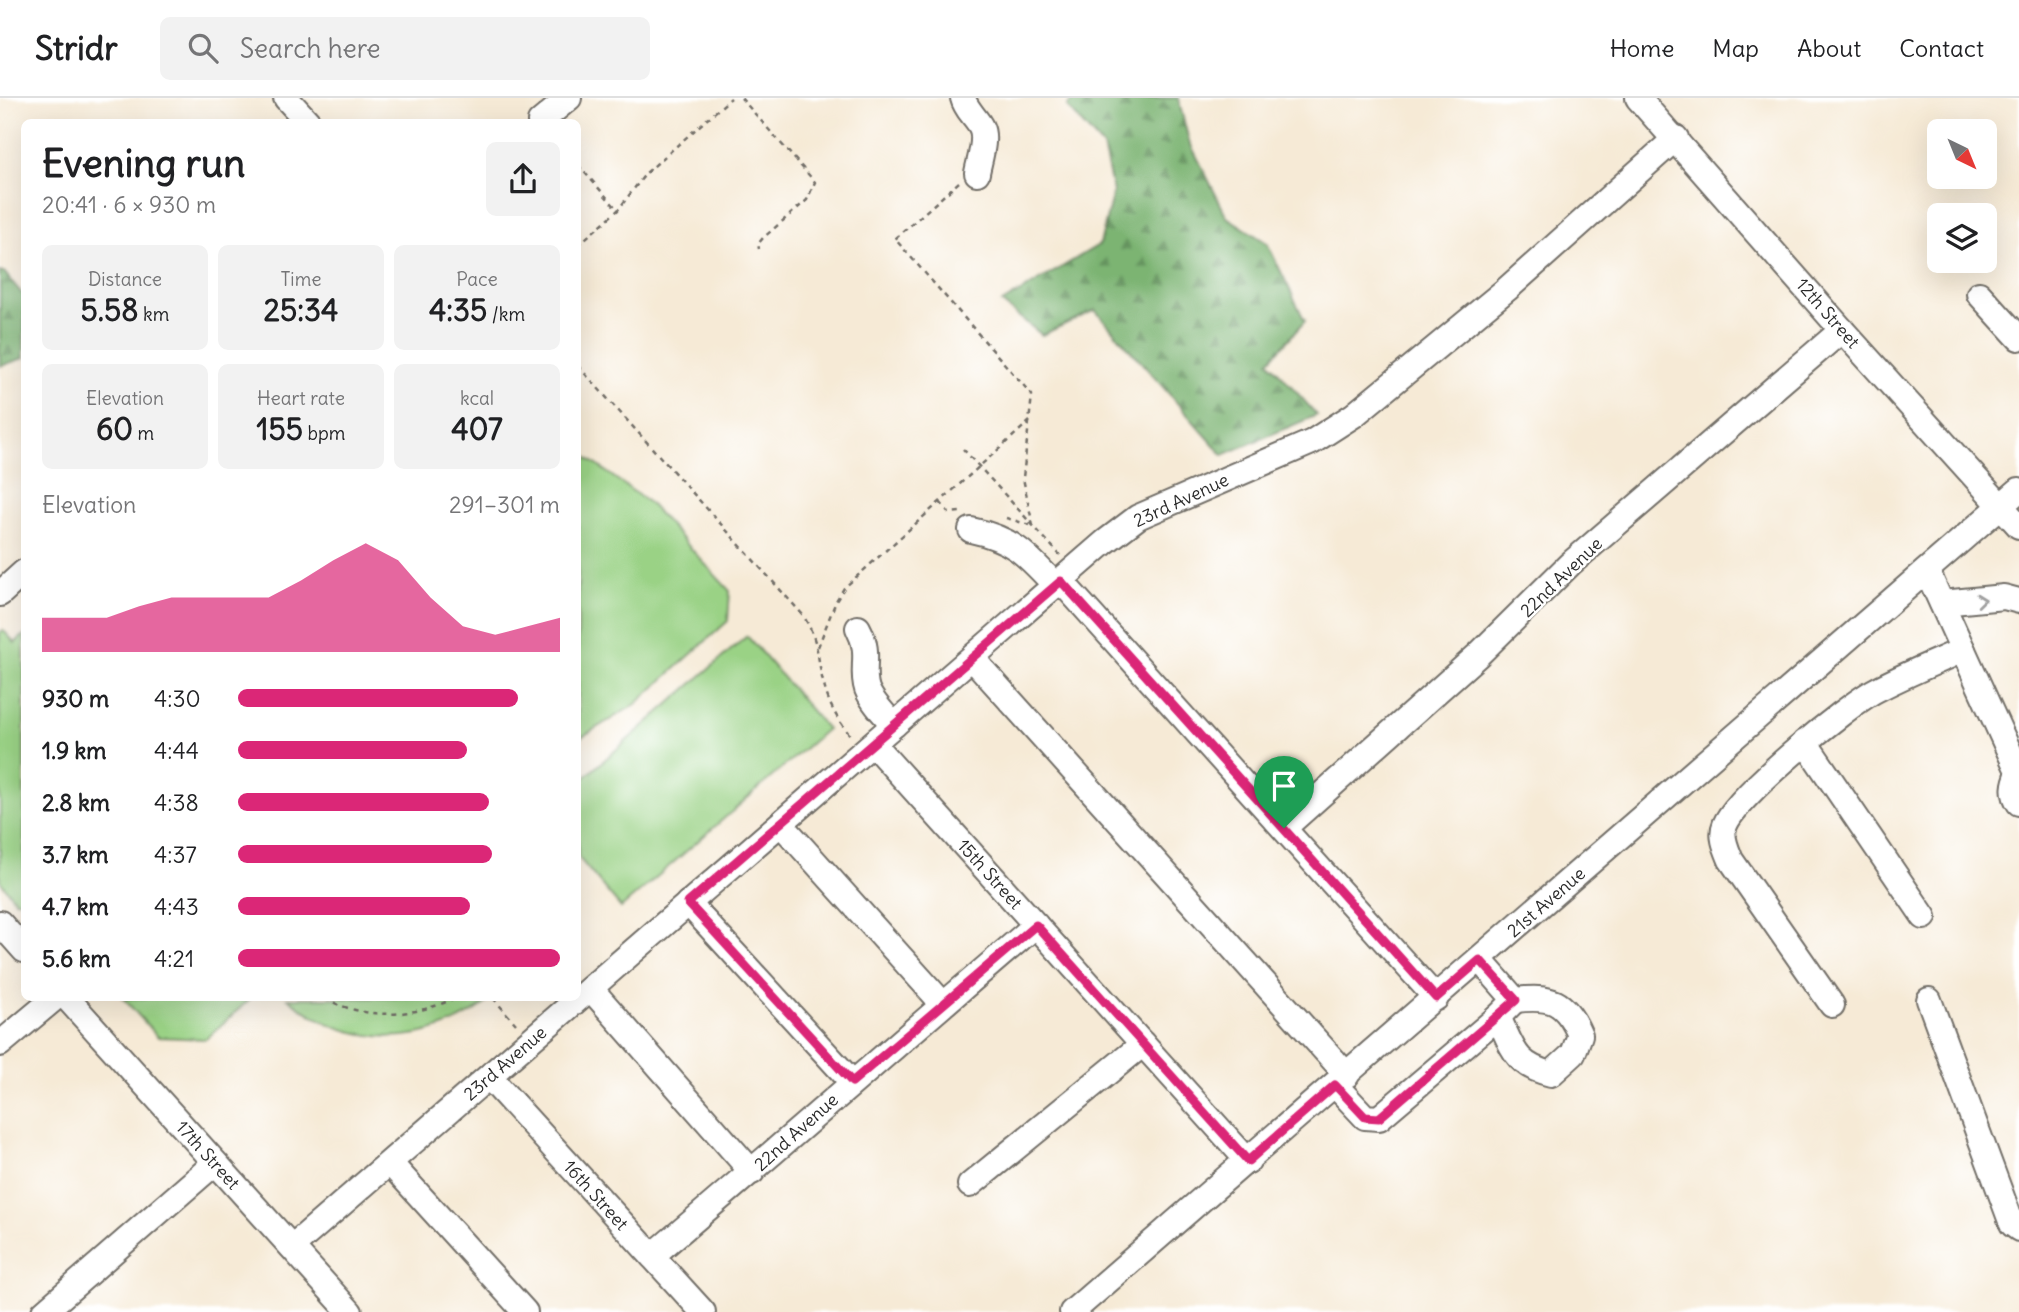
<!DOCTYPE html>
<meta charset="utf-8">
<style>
:root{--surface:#fff;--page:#f2f2f2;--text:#202124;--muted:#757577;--line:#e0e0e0;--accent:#db2777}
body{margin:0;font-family:Delius,sans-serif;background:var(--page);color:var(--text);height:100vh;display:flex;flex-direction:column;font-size:26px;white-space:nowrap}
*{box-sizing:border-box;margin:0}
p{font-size:23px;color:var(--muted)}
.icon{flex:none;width:38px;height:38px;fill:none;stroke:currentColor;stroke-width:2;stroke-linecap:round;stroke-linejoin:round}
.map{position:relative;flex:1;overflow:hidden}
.panel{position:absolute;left:21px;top:21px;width:560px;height:882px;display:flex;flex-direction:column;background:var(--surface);border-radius:10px;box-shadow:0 7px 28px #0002}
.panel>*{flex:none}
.needle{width:46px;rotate:137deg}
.tools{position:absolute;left:1927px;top:21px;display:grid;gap:14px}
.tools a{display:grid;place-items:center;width:70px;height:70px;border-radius:10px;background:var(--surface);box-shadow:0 7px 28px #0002;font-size:35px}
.pin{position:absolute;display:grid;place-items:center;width:60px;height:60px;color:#fff;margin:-72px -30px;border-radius:50% 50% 50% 0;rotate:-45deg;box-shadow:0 0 7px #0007}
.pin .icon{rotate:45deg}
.round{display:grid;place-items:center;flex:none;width:74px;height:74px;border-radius:10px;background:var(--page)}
.overview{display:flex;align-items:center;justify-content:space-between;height:119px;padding:0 21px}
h1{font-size:38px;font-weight:700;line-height:52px}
.metrics{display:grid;grid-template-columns:repeat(3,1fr);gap:10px;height:119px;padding:7px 21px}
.metrics div{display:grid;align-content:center;border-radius:10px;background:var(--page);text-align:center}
.metrics b{font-size:30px;font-weight:700}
.metrics small{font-size:19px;font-weight:400}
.metrics p{font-size:19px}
.chart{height:196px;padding:14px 21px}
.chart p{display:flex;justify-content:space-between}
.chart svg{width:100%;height:126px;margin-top:7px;fill:var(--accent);opacity:.7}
ul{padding:0 21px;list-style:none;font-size:23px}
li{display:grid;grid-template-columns:112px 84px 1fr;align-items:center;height:52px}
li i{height:18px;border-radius:9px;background:var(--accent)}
header{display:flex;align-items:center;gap:42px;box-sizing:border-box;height:98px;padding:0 35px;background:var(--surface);border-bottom:2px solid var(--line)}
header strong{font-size:33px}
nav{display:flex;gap:38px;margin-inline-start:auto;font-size:24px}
.search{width:490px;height:63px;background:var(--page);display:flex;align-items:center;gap:18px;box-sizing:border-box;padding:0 24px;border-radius:10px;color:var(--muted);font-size:26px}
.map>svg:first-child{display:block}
</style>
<header>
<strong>Stridr</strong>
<div class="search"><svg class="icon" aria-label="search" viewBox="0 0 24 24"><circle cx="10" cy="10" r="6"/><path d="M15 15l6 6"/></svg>Search here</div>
<nav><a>Home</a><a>Map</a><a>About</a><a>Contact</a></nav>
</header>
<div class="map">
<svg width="2019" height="1214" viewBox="0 0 2019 1214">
<defs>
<pattern id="forest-firs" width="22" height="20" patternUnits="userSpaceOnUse" patternTransform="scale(1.75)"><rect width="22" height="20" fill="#7bb472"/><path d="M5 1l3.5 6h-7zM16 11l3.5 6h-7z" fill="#65935e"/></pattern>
</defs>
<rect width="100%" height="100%" fill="#fff"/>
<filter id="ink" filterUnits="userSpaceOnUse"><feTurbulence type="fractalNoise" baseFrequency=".0143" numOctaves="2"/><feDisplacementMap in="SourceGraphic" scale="14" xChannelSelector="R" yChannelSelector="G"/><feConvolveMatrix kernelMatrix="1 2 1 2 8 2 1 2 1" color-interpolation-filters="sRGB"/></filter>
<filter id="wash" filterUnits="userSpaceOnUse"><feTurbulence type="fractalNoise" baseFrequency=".00686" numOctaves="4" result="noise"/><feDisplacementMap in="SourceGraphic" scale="28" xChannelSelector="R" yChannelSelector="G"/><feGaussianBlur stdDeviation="1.57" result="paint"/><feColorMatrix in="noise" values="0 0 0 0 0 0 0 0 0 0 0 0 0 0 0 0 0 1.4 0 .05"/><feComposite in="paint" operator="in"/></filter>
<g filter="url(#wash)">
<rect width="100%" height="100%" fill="#f6ead6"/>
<g fill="url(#forest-firs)" stroke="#53704e" stroke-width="2">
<path d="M1073,0H1178L1189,43L1227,119L1267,145L1305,223L1269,263L1317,317L1223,357L1095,212L1042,237L1002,205L1100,146L1113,94L1103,49L1067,9Z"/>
<path d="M0,174H4L24,198V260L0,268Z"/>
</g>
<g fill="#9ad285" stroke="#627e58" stroke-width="2">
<path d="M578,353L649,405L730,493L728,523L636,606L578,641Z"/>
<path d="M3,532L15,545L24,537V803L15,802L0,783V535Z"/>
<path d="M747,538L827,631L621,810L578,759V685Z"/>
<path d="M123,900H251L206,941L158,939Z"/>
<path d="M288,900H493C429,951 351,952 288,900Z"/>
</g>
</g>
<g filter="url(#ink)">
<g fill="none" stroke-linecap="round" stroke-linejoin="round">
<defs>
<g id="minor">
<path d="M286,0L308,24"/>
<path d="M963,0C966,12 976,19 981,29C987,41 979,63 977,75"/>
<path d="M1638,0L1842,232L2019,428"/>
<path d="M540,24L569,0"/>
<path d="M1979,196L2019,240"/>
<path d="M971,432C1014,441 1027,457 1056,488"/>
<path d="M1927,473L2019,675"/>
<path d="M1061,483L1436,900"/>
<path d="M0,496L24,474"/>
<path d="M1942,505L2004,499L2019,503"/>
<path d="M858,530C872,556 860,570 867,591C872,604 885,617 894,627"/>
<path d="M972,560L1347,977"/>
<path d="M1805,644L1924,819"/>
<path d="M873,646L1248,1063"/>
<path d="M2019,675C2014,686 2012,695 2019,705"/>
<path d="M781,726L943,906"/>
<path d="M1284,730L1478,557L1570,466L1842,232"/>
<path d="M688,805L852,984"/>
<path d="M0,825L24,852"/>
<path d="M591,891L752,1074"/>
<path d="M67,900L350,1214"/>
<path d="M1929,902L2012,1126L2019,1131"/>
<path d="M1832,907L1731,762C1727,752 1720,738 1725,727C1736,698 1846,608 1876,592C1904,577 1934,565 1963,552"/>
<path d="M1498,919C1513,949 1514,967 1551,976L1573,956L1580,937C1565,902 1551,898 1515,902"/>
<path d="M0,946L55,900"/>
<path d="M489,979L703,1214"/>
<path d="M1335,987L1365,1019L1379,1020L1498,919L1515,902L1480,862"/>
<path d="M390,1065L525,1214"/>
<path d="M970,1087L1143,946"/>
<path d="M292,1149L1105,444L1138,419L1312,344L1354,317L1507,191L1676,40"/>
<path d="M652,1158C781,1049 907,937 1036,827"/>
<path d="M44,1214L215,1065"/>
<path d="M1072,1214L2019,392"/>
</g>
</defs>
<use href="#minor" stroke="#726e67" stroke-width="28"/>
<g stroke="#726e67" stroke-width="2.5" stroke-dasharray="5 5" stroke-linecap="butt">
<path d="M741,0L815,84L807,102L763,140L758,146L759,151"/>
<path d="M578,67L618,112"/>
<path d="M959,84L895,141L1032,297L1023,380L1033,428"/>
<path d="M578,147L618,112L646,75L731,0"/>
<path d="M578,268L803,517C821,547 816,561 825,591C830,609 839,624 851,638"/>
<path d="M963,351L1060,457"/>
<path d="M940,404L949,415L961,414"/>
<path d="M1006,420L1030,427"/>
<path d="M818,549L836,503L844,490L1030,323"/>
<path d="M325,900C365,923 415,919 455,900"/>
<path d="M493,900L516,926"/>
</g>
<use href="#minor" stroke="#fff" stroke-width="24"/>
</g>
<defs><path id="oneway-chevron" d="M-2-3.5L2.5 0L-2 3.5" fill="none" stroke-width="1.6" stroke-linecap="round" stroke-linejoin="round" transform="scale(1.75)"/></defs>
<use stroke="#a0a0a0" href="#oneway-chevron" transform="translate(1981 502) rotate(-6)"/>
</g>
<g fill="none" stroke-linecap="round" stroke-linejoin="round" filter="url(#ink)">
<defs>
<path id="route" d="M1061,483L1436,900L1480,862L1516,902L1379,1020L1365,1019L1335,987L1248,1063L1036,827L852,984L688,805Z"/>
</defs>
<use href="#route" stroke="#fff" stroke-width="14"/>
<use href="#route" stroke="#db2777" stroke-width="9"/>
</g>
<g text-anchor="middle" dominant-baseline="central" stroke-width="5" stroke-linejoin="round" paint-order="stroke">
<g font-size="18" fill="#2b2b2b" stroke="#fff">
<text transform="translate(1828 215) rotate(49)">12th Street</text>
<text transform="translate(1181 402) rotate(-25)">23rd Avenue</text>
<text transform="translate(1561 479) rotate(-44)">22nd Avenue</text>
<text transform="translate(990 776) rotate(48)">15th Street</text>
<text transform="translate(1546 804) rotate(-41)">21st Avenue</text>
<text transform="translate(505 965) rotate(-41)">23rd Avenue</text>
<text transform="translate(796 1034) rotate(-42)">22nd Avenue</text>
<text transform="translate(208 1057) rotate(48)">17th Street</text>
<text transform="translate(596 1097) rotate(48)">16th Street</text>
</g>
</g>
</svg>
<div class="tools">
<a><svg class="needle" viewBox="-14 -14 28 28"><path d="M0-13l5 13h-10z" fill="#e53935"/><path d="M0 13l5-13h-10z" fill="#757577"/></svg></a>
<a><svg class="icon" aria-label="layers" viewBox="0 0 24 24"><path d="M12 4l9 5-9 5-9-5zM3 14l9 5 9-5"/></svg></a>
</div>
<div class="pin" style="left:1284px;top:730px;background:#1e9e55"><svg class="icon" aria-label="arrive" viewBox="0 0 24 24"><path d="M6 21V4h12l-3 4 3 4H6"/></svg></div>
<section class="panel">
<div class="overview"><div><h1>Evening run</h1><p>20:41 · 6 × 930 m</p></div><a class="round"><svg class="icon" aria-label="share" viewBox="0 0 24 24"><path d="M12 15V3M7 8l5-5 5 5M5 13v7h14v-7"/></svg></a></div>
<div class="metrics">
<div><p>Distance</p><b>5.58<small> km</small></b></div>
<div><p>Time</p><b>25:34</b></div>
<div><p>Pace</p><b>4:35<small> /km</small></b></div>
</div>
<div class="metrics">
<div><p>Elevation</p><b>60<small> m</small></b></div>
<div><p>Heart rate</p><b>155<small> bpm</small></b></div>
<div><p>kcal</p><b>407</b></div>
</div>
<div class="chart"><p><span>Elevation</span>291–301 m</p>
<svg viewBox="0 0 160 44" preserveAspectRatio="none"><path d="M0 44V32L10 32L20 32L30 28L40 25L50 25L60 25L70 25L80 19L90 12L100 6L110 12L120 25L130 35L140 38L150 35L160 32V44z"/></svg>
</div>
<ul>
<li><b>930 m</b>4:30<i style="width:87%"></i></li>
<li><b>1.9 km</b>4:44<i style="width:71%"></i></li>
<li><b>2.8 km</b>4:38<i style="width:78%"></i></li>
<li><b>3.7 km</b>4:37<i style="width:79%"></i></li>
<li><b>4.7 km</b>4:43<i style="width:72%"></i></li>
<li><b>5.6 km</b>4:21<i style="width:100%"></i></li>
</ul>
</section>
</div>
